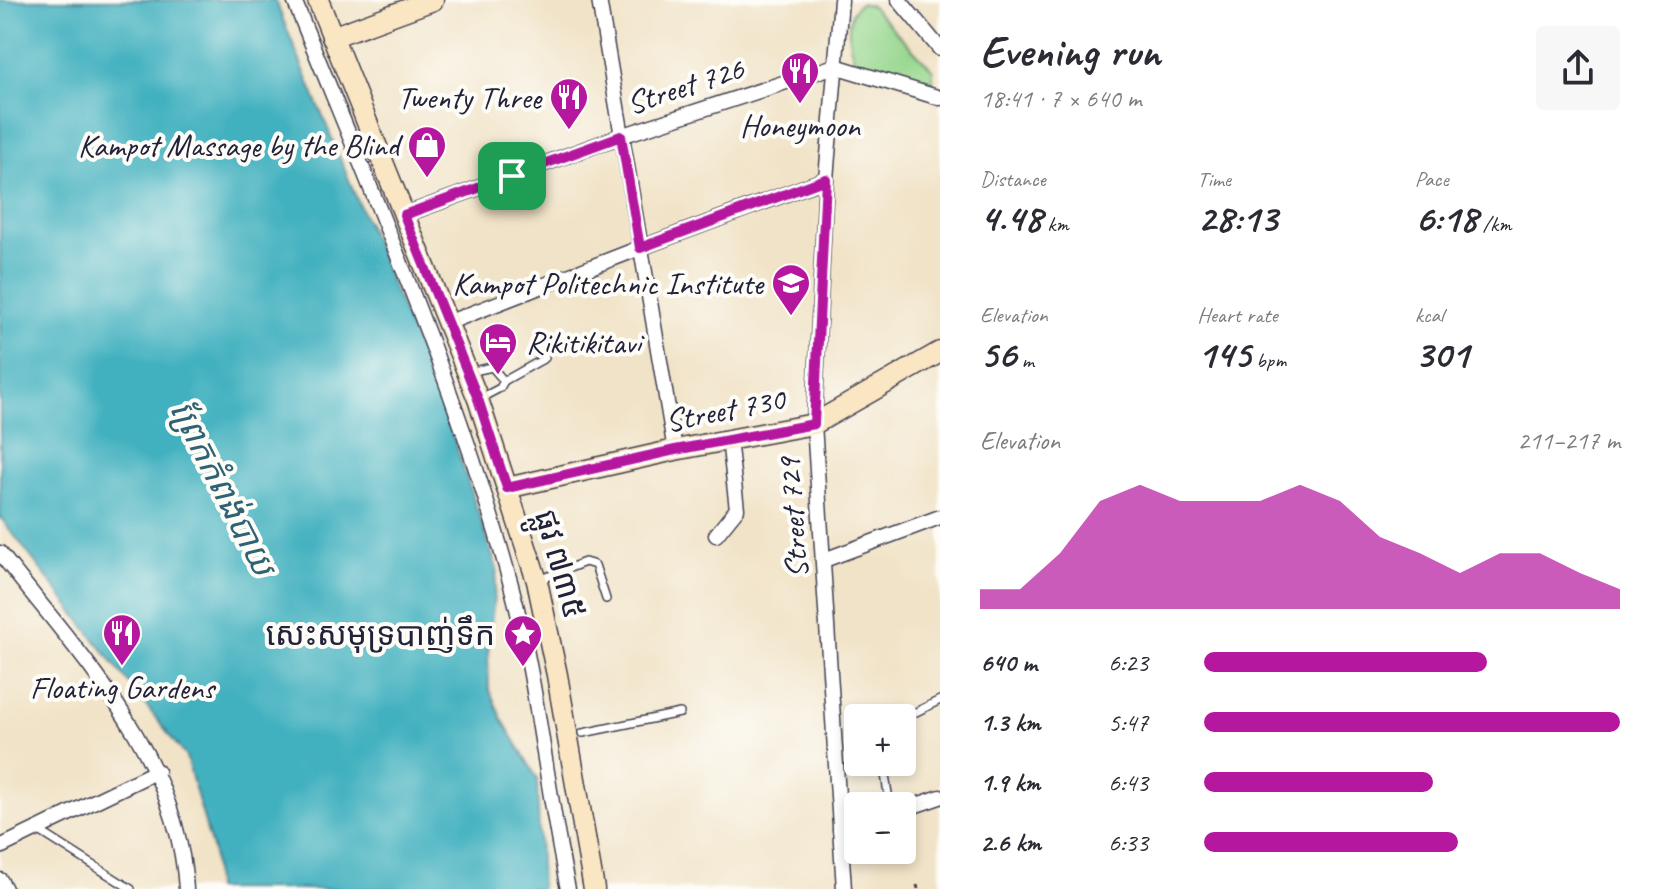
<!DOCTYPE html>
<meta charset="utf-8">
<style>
:root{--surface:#fff;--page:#f7f7f7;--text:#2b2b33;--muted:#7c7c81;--accent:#b5179e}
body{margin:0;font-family:Caveat,"Noto Sans Khmer",sans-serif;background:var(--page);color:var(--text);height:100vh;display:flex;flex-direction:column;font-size:30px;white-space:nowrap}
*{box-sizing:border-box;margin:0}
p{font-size:26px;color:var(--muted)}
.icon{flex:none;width:44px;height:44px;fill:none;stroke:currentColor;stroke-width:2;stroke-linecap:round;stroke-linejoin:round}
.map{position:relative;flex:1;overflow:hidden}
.sheet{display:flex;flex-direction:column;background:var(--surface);width:720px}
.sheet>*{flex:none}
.fabs{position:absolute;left:844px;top:704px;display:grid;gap:16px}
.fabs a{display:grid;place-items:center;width:72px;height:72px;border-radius:8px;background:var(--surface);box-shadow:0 4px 12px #0003;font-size:40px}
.pin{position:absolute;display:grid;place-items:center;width:68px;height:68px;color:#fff;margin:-34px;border-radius:16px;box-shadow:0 4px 12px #0006}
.round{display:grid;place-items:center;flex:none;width:84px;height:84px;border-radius:8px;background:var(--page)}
.overview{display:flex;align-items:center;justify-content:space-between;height:136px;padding:0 40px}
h1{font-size:44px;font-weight:700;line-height:60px}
.metrics{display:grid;grid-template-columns:repeat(3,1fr);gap:12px;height:136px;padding:8px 40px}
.metrics div{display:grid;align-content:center}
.metrics b{font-size:40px;font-weight:700}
.metrics small{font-size:22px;font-weight:400}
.metrics p{font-size:22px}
.chart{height:224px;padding:16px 40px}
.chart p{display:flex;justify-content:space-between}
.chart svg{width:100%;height:144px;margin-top:8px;fill:var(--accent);opacity:.7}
ul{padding:0 40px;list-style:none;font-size:26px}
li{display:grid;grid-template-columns:128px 96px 1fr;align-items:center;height:60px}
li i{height:20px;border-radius:10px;background:var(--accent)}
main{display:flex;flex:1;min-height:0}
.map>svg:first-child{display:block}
</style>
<main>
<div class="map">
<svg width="940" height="889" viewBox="0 0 940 889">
<rect width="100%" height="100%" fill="#fdfcf7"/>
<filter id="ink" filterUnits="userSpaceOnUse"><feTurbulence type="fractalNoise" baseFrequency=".0125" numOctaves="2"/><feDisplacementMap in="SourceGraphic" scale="16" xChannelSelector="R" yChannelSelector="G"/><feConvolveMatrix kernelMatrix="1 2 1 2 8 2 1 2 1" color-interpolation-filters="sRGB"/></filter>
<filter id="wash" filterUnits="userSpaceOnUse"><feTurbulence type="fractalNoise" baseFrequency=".006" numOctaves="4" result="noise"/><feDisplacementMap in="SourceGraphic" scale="32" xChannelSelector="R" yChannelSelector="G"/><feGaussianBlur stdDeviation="1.8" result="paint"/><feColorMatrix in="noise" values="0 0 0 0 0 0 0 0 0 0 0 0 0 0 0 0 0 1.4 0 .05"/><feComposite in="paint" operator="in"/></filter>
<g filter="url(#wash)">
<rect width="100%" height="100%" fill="#f1e3c7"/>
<path fill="#97d78e" stroke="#5c7c64" stroke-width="2" d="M861,3L871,6L933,70V82L920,84L857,62C847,50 844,12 861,3Z"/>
<path fill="#42b1bf" stroke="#326a7d" stroke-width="2" d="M0,0H275L446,416L497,569L488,653L489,689L502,719L537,778L541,889H215L213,852L186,757L0,517Z"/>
</g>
<g filter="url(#ink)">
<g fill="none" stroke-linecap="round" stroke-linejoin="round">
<defs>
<g id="lane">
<path d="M469,372L492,367L504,381L500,388L481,398"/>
<path d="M504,381L545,358"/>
<path d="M539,580L585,562L595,565L606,599"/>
<path d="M902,719L940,700"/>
<path d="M583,733L680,713"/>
<path d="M883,762L890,806"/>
<path d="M38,830L131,889"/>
</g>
<g id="street">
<path d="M294,0C372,193 456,384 511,585C538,684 546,788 568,889"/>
<path d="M599,0L675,450"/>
<path d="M841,0L826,179L814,424L844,889"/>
<path d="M899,0L940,49"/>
<path d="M404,215L621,136L835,66L940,98"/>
<path d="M447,323L640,248L826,179"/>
<path d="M716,535L737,509L729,439"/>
<path d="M0,553C79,655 178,754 186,889"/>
<path d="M824,560L940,517"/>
<path d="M902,810L940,797"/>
<path d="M840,830L858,824"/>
<path d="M0,847L157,771"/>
<path d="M0,880L5,889"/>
</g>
<g id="secondary">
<path d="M318,0L478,399L537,581L557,675L594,889"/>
<path d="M332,37L433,0"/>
<path d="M507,488L675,450L814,424L940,352"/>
</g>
</defs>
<use href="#lane" stroke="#413f50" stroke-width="10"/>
<use href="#street" stroke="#413f50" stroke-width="17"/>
<use href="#secondary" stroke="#413f50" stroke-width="23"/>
<g stroke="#413f50" stroke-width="3" stroke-dasharray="6 6" stroke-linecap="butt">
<path d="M902,827L903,833"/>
<path d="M917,885L918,889"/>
</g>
<use href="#lane" stroke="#fff" stroke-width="7"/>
<use href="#street" stroke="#fff" stroke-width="14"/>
<use href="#secondary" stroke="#fbe6c3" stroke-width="20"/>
</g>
</g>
<g fill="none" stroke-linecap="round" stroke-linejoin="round" filter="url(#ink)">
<defs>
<path id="route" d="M621,136L640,248L826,179L814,424L675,450L507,488L478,399L404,215Z"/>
</defs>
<use href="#route" stroke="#fff" stroke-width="16"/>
<use href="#route" stroke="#b5179e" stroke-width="10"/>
</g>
<defs>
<symbol id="restaurant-pin" viewBox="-11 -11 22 30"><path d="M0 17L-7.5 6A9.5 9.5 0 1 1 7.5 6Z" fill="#b5179e" stroke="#fdfcf7"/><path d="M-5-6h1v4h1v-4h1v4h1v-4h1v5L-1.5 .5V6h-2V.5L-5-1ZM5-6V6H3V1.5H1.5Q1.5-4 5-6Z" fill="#fff"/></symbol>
<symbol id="shop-pin" viewBox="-11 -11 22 30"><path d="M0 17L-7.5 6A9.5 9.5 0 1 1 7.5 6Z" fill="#b5179e" stroke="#fdfcf7"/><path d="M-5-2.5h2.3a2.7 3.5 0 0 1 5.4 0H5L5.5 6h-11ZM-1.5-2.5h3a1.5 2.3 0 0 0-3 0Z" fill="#fff"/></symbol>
<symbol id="university-pin" viewBox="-11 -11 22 30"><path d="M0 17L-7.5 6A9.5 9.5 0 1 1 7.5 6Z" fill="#b5179e" stroke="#fdfcf7"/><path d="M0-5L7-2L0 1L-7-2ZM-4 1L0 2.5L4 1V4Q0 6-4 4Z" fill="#fff"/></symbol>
<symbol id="hotel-pin" viewBox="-11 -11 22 30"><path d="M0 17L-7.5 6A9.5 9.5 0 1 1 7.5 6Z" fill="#b5179e" stroke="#fdfcf7"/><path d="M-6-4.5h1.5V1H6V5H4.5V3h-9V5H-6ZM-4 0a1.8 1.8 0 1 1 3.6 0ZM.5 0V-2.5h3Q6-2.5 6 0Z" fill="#fff"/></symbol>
<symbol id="sight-pin" viewBox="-11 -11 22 30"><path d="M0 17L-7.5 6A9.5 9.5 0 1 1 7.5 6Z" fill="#b5179e" stroke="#fdfcf7"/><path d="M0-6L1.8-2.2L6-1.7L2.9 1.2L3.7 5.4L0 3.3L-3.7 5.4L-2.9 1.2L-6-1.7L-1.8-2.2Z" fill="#fff"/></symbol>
</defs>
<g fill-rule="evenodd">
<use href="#restaurant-pin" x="778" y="49" width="44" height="60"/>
<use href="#restaurant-pin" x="547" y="75" width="44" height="60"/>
<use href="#shop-pin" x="405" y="123" width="44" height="60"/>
<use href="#university-pin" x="769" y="261" width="44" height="60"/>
<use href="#hotel-pin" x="476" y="320" width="44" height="60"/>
<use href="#restaurant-pin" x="100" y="611" width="44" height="60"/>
<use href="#sight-pin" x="501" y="612" width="44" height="60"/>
</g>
<g text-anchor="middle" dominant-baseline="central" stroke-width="8" stroke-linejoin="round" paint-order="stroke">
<g font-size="32" fill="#22223b" stroke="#fdfcf7">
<text transform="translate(685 86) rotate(-18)">Street 726</text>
<text transform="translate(725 410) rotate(-11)">Street 730</text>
<text transform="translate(793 518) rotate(-94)">Street 729</text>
<text transform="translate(560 564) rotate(74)">ផ្លូវ ៧៣៥</text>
</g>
<g font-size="32" fill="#22223b" stroke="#fdfcf7" text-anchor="end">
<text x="541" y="97">Twenty Three</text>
<text x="800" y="125" text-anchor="middle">Honeymoon</text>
<text x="399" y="145">Kampot Massage by the Blind</text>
<text x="763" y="283">Kampot Politechnic Institute</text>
<text x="526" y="342" text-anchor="start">Rikitikitavi</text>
<text x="495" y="634">សេះសមុទ្របាញ់ទឹក</text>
<text x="122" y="687" text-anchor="middle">Floating Gardens</text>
</g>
<g font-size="34" font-style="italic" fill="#306276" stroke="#fdfcf7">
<text transform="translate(223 488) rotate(63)">ព្រែកកំពង់បាយ</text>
</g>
</g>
</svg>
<div class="fabs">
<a>+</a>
<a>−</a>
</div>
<div class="pin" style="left:512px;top:176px;background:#1e9e55"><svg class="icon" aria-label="arrive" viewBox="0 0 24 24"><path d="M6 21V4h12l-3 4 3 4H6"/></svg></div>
</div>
<section class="sheet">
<div class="overview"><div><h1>Evening run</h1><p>18:41 · 7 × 640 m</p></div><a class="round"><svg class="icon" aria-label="share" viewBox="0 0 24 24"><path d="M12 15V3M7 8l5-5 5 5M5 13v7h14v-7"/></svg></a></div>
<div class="metrics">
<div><p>Distance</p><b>4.48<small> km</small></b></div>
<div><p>Time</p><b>28:13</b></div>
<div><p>Pace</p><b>6:18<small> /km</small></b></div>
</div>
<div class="metrics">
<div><p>Elevation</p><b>56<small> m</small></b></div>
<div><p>Heart rate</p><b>145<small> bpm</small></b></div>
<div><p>kcal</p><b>301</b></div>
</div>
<div class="chart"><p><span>Elevation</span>211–217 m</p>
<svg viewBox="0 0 160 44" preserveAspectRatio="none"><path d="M0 44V38L10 38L20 27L30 11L40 6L50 11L60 11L70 11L80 6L90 11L100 22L110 27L120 33L130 27L140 27L150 33L160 38V44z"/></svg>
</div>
<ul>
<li><b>640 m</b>6:23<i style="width:68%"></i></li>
<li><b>1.3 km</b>5:47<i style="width:100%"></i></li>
<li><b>1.9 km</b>6:43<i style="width:55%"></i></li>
<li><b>2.6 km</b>6:33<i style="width:61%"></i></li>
</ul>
</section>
</main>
